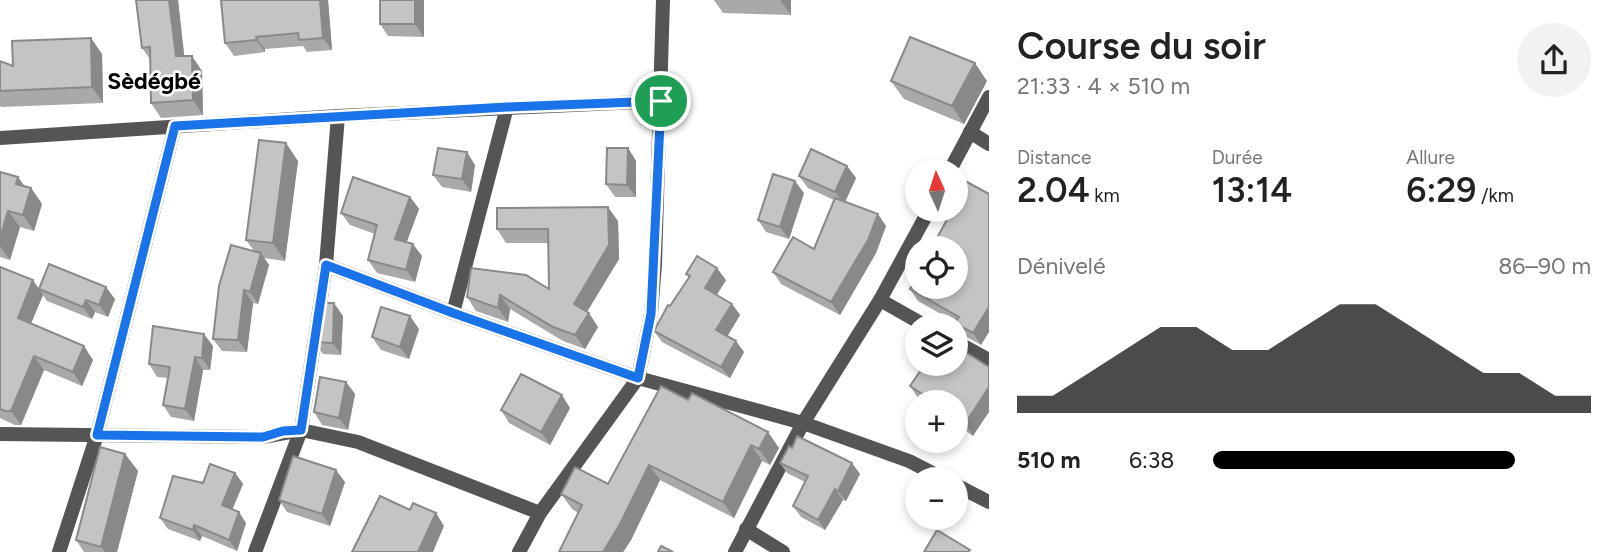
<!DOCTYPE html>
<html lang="fr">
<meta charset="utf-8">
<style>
:root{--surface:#fff;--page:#f2f2f2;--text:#222;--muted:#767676;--accent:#000}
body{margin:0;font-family:Figtree,sans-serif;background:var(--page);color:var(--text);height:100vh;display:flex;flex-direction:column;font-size:26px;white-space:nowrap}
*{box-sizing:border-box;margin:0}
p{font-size:23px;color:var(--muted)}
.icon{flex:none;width:38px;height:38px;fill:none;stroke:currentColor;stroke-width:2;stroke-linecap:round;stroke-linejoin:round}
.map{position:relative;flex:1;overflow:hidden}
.drawer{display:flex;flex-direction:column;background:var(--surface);width:630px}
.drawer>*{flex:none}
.needle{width:46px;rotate:357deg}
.buttons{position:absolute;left:905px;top:159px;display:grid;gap:14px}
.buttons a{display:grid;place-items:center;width:63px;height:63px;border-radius:50%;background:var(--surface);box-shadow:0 4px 10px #0003;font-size:35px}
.pin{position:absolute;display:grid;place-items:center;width:60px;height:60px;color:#fff;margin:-30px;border:4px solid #fff;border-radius:50%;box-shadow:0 2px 7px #0007}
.round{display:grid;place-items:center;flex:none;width:74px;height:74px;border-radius:37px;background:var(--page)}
.headline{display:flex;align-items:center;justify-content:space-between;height:119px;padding:0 28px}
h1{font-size:38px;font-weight:600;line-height:52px}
.figures{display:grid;grid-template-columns:repeat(3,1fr);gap:10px;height:119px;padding:7px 28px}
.figures div{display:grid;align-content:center}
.figures b{font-size:35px;font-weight:600}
.figures small{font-size:19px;font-weight:400}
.figures p{font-size:19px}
.chart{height:196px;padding:14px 28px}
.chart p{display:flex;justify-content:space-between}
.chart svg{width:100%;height:126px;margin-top:7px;fill:var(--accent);opacity:.7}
ul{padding:0 28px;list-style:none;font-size:23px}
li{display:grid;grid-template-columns:112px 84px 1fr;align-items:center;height:52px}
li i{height:18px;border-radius:9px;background:var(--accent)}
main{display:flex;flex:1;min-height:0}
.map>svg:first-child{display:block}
</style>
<main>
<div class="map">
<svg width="989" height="552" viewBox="0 0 989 552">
<rect width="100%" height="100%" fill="#fff"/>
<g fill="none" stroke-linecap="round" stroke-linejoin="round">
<g stroke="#555" stroke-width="14">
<path d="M970,132L989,144"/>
<path d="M0,138L338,116L661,101"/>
<path d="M949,172L989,97"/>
<path d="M326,265L453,313L638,378L803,423L909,461L946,480"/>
<path d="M880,300L926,326"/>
<path d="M453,313L507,107"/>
<path d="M956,342L989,360"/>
<path d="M0,434L263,437L301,430L358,442L540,513"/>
<path d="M956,485L989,502"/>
<path d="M746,529L783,552"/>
<path d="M59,552L97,435L175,126"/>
<path d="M255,552L301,430L326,265L338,116"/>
<path d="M519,552L540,513L638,378L651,314L655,264L663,0"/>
<path d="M735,552L803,423L880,300L929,210"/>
</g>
</g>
<g fill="#a9a9a9">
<path d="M136,0H178L184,56L202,71L203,115L161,118L151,103L150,59L142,48Z"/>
<path d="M328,0L332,50L307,52L303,46L265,49V52L234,56L225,43Z"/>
<path d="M380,0H424V37L388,36L380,24Z"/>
<path d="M714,0H791V15L723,13Z"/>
<path d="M102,54L103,103L2,107L0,106V61L13,66Z"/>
<path d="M891,81H987L964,124L904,99Z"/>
<path d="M628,148L636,161V197H615L606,184Z"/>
<path d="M298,161L285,261L264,258L269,265L258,304L253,303L247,352L222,351L213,339L254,251L246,240Z"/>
<path d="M475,165L471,192L442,187L433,175Z"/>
<path d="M847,166L856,178L845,202L886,226L876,253L840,315L781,284L773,272L814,249L834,200L808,188L799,176Z"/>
<path d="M0,172L18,177L24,186L31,188L42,204L34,231L20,227L10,260L0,257Z"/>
<path d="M804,193L789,239L766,232L758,220Z"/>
<path d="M410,197L419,209L407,242L422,256L415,282L377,273L368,260L375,234L350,225L341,213Z"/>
<path d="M952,210L981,345L963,335L954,323L955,322L918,301L910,289L939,240L937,238Z"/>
<path d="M618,221L619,259L587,312L598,327L585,349L563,341L510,309L508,322L476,311L467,297L549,289L548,243H506L497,229Z"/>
<path d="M0,267L39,288L115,299L108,317L95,312L92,319L47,301L43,295L31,324L93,360L82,386L44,370L21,425H15L0,418Z"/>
<path d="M686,274L726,280L717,295L732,304L740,315L727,336L744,352L730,378L662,342L654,331L689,277Z"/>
<path d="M343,316L341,355L323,354L314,342Z"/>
<path d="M419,329L409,359L381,350L372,337Z"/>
<path d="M213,346L210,370H203L194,421L171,417L163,405L168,378L157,377L149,364Z"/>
<path d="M989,367L973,436L956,424V402H925L918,398L910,386Z"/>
<path d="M346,382L355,394L348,430L322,425L314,412Z"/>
<path d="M661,386L779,448L770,465L762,461L734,518L660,480L631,540L623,552H559L578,513L572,509L561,494L608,484Z"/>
<path d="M570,408L550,445L509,423L501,410Z"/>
<path d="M125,454L138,471L117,552H84L76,540Z"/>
<path d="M780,463L860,474L846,501L843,500L825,530L801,517L793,506L805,482L787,473Z"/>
<path d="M235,473L243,484L232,510L246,523L237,551L202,536L200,541L168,529L160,518L203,483Z"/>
<path d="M345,482L330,526L287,512L279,500Z"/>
</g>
<g fill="#898989">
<path d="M169,0H178L186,71L176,56Z"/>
<path d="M320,0H328L332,50L323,38Z"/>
<path d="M415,0H424V37L415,24Z"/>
<path d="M780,0H791V15Z"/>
<path d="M256,37L265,49V52L257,40Z"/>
<path d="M91,38L102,54L103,103L92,87Z"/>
<path d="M192,56L202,71L203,115L193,100Z"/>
<path d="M975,63L987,81L964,124L952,106Z"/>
<path d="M286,143L298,161L285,261L273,243Z"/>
<path d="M628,148L636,161V197L627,185Z"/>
<path d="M467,152L475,165L471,192L462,179Z"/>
<path d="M847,166L856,178L844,204L835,192Z"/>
<path d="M18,177L29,193L31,188L42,204L34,231L23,215L16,184Z"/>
<path d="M795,181L804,193L789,239L780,227Z"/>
<path d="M410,197L419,209L403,251L395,239Z"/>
<path d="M608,207L618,221L619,259L583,318L574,304Z"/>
<path d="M8,211L20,227L10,260L0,246V238Z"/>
<path d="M878,214L886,226L876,253L840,315L831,302Z"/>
<path d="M413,244L422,256L415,282L406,270Z"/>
<path d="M261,253L269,265L258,304L250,292Z"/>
<path d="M717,268L726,280L713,300L705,288Z"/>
<path d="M33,280L43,295L27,332L18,318Z"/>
<path d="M106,287L115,299L108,317L99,305Z"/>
<path d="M244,290L253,303L247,352L238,340Z"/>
<path d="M500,295L510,309L508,322L498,308Z"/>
<path d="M86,300L95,312L92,319L83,307Z"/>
<path d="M334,303L343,316L341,355L333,343Z"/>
<path d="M732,304L740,315L724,342L716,330Z"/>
<path d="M989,307V332L981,345L973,333Z"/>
<path d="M589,313L598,327L585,349L575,335Z"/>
<path d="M410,316L419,329L409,359L400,347Z"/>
<path d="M204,334L213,346L210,370L202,358Z"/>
<path d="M736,341L744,352L730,378L721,367Z"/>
<path d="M84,346L93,360L82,386L73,372Z"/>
<path d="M34,356L44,370L21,425L11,411Z"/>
<path d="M195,357L203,370L194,421L185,409Z"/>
<path d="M346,382L355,394L348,430L339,418Z"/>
<path d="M989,387V412L973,436L965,424Z"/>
<path d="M562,395L570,408L550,445L541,432Z"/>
<path d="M768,432L779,448L770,465L759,449Z"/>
<path d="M751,445L762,461L734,518L723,502Z"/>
<path d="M125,454L138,471L117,552H105L101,547Z"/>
<path d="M852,463L860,474L846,501L838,491Z"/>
<path d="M649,465L660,480L631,540L623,552H603Z"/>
<path d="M336,470L345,482L330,526L322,514Z"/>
<path d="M235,473L243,484L229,517L222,505Z"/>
<path d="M835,489L843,500L825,530L818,520Z"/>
<path d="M239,512L246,523L237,551L229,540Z"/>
<path d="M436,513L444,526L433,552H418Z"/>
<path d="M194,525L202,536L200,541L193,530Z"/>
</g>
<g fill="#c4c4c4" stroke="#898989" stroke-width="2">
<path d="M136,0H169L176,56H192L193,100L151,103L150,47L142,48Z"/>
<path d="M221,0H320L323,38L299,40L298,33L256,37L257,40L225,43Z"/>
<rect x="380" y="0" width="35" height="24"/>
<path d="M910,37L975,63L952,106L891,81Z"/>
<path d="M91,38L92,87L0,91V61L13,66L12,41Z"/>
<path d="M259,140L286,143L273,243L246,240Z"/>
<path d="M438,148L467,152L462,179L433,175Z"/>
<path d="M607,148H628L627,185L606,184Z"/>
<path d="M811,149L847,166L835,192L799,176Z"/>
<path d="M0,172L18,177L16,184L31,188L23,215L8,211L0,238Z"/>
<path d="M773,174L795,181L780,227L758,220Z"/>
<path d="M353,177L410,197L395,239L413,244L406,270L368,260L377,225L341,213Z"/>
<path d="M967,182L989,194V307L973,333L954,323L959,317L910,289L917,277V287H956V248H934L939,239L937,238L952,210H956V203Z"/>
<path d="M835,198L878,214L868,240L831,302L773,272L793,237L814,249Z"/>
<path d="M608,207L609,245L574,304L589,313L575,335L553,327L500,295L498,308L467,297L471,268L526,275L549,289L548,229H497V208Z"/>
<path d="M231,245L261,253L250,292L244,290L238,340L213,339L219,286Z"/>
<path d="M697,256L717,268L705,288L732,304L716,330L736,341L721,367L654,331L668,305L670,306L690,276L686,274Z"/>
<path d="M49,264L106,287L99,305L86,300L83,307L39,289Z"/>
<path d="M0,267L33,280L18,318L84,346L73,372L34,356L11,411H5L0,409Z"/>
<path d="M320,303H334L333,343L314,342Z"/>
<path d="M381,307L410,316L400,347L372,337Z"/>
<path d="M153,326L204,334L202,358L195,357L185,409L163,405L170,367L149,364Z"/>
<path d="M956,346L989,367V387L965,424L956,417V402H934L910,386L925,364H956Z"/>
<path d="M521,374L562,395L541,432L501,410Z"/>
<path d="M320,377L346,382L339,418L314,412Z"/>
<path d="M661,386L688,400L692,393L768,432L759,449L751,445L723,502L649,465L620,524L603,552H559L582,505L561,494L575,467L608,484Z"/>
<path d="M797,436L852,463L838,491L835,489L818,520L793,506L808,476L780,463L789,446L792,448Z"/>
<path d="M100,447L125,454L101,547L76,540Z"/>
<path d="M293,456L336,470L322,514L279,500Z"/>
<path d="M210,464L235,473L222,505L239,512L229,540L194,525L193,530L160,518L173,476L203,483Z"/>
<path d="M380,496L410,510L413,503L436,513L418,552H352Z"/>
<path d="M937,530L970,550L968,552H924Z"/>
<path d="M661,546L673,552H658Z"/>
</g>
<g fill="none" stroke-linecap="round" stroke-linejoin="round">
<defs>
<path id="route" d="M661,101L651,314L638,378L453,313L326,265L301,430L283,431L263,437L97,435L175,126L507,107Z"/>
</defs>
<use href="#route" stroke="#fff" stroke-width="14"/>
<use href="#route" stroke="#1a73e8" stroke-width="9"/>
</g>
<g text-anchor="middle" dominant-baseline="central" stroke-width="5" stroke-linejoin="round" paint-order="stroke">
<g font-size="23" font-weight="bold" fill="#000" stroke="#fff">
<text x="154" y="81">Sèdégbé</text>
</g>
</g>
</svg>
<div class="buttons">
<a><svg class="needle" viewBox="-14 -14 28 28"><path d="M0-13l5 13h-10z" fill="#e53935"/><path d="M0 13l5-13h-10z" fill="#767676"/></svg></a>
<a><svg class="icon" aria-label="locate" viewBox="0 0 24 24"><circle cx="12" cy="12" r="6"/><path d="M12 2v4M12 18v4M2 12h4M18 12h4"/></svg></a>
<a><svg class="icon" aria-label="layers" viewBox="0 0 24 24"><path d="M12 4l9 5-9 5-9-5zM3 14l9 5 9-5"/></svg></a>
<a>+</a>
<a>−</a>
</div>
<div class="pin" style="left:661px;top:101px;background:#1e9e55"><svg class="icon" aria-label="arrive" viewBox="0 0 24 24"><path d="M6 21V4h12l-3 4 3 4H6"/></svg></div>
</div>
<section class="drawer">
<div class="headline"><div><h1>Course du soir</h1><p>21:33 · 4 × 510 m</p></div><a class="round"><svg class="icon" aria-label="share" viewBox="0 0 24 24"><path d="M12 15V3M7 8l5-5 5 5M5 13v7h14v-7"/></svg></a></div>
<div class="figures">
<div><p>Distance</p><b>2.04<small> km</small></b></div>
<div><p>Durée</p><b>13:14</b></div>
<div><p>Allure</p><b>6:29<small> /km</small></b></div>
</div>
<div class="chart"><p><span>Dénivelé</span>86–90 m</p>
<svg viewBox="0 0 160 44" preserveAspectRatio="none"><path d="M0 44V38L10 38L20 30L30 22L40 14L50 14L60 22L70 22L80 14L90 6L100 6L110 14L120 22L130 30L140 30L150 38L160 38V44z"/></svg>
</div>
<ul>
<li><b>510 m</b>6:38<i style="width:80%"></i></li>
</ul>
</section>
</main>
